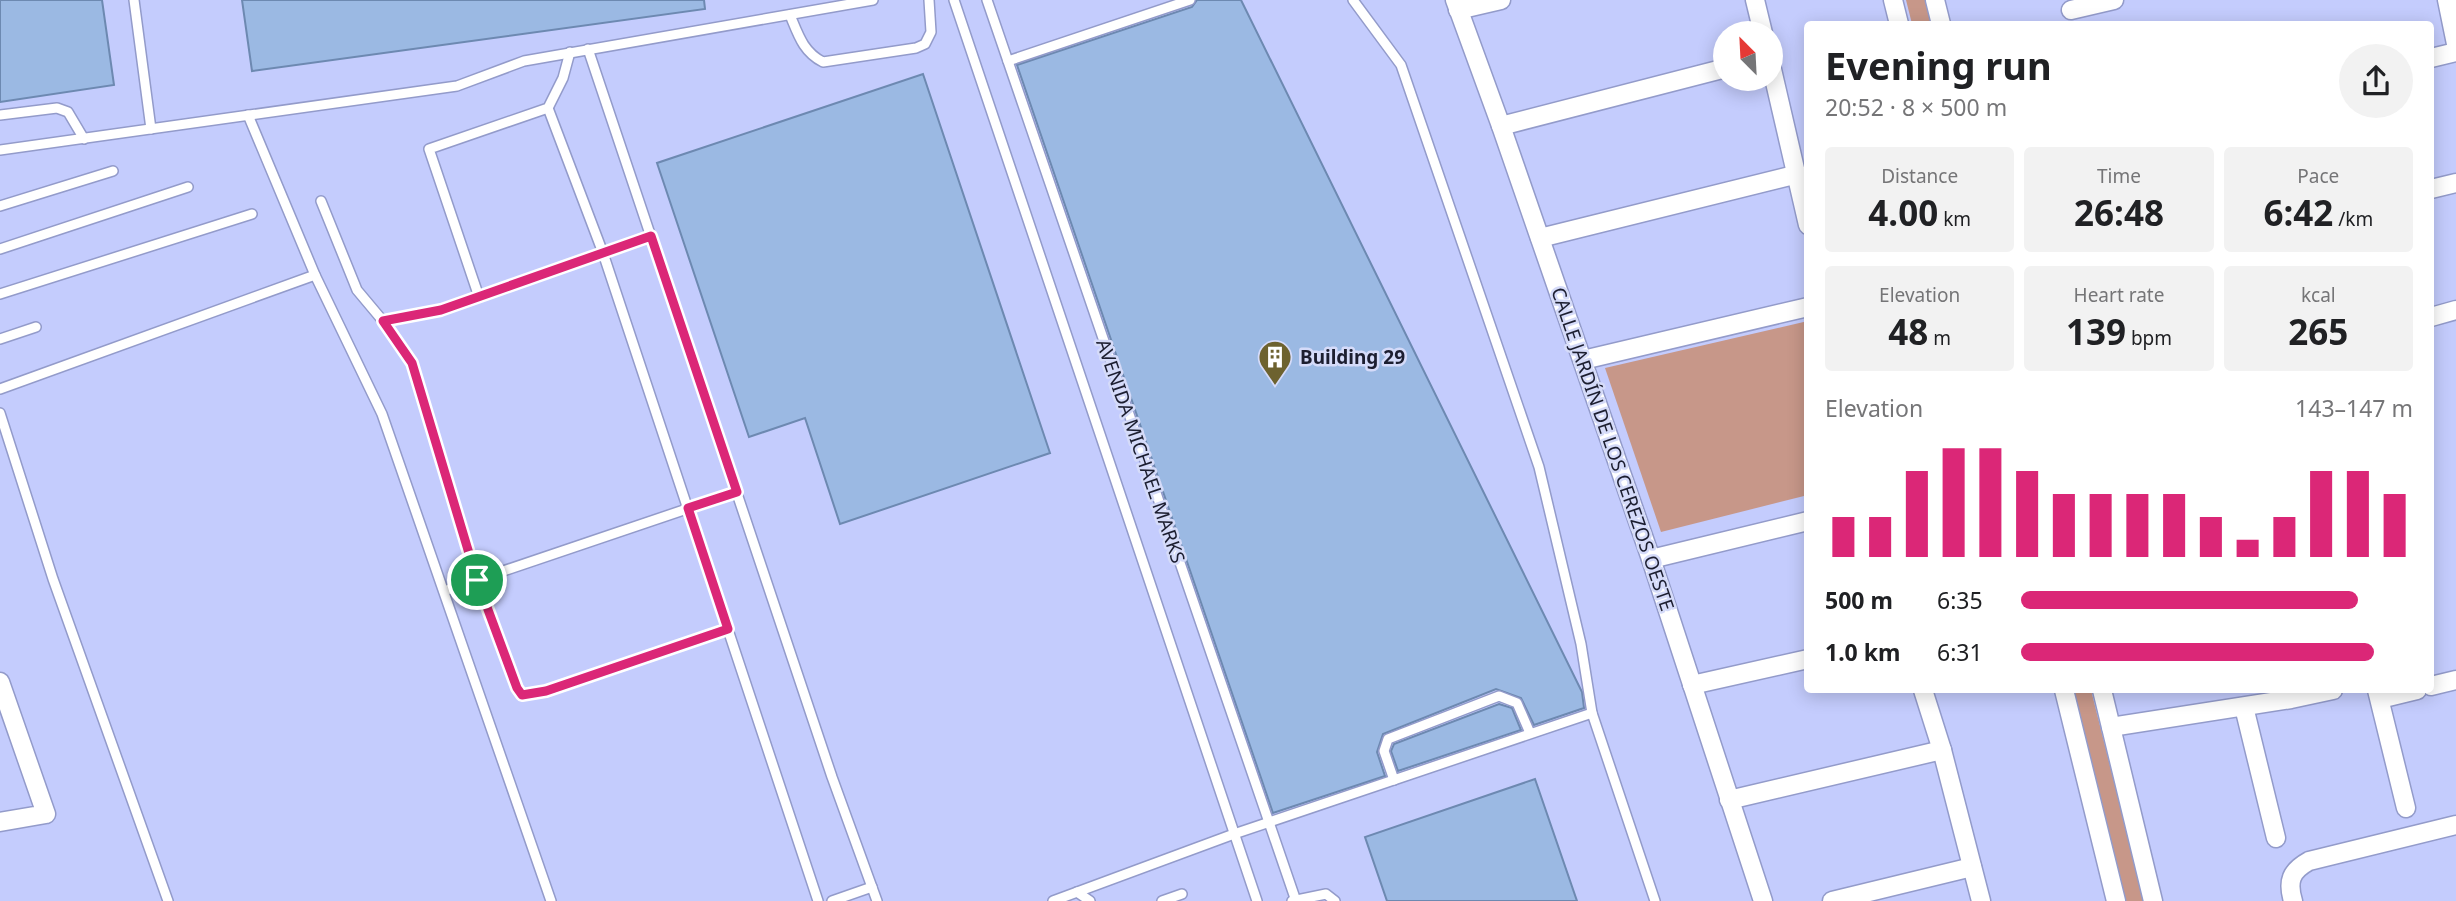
<!DOCTYPE html>
<meta charset="utf-8">
<style>
:root{--surface:#fff;--page:#f2f2f2;--text:#202124;--muted:#757577;--accent:#db2777}
body{margin:0;font-family:"Noto Sans",sans-serif;background:var(--page);color:var(--text);height:100vh;display:flex;flex-direction:column;font-size:26px;white-space:nowrap}
*{box-sizing:border-box;margin:0}
p{font-size:23px;color:var(--muted)}
.icon{flex:none;width:38px;height:38px;fill:none;stroke:currentColor;stroke-width:2;stroke-linecap:round;stroke-linejoin:round}
.map{position:relative;flex:1;overflow:hidden}
.drawer{position:absolute;left:1804px;top:21px;width:630px;height:672px;display:flex;flex-direction:column;background:var(--surface);border-radius:7px;box-shadow:0 4px 18px #0003}
.drawer>*{flex:none}
.needle{width:46px;rotate:336deg}
.controls{position:absolute;left:1713px;top:21px;display:grid;gap:14px}
.controls a{display:grid;place-items:center;width:70px;height:70px;border-radius:50%;background:var(--surface);box-shadow:0 4px 18px #0003;font-size:35px}
.pin{position:absolute;display:grid;place-items:center;width:60px;height:60px;color:#fff;margin:-30px;border:4px solid #fff;border-radius:50%;box-shadow:0 2px 7px #0007}
.round{display:grid;place-items:center;flex:none;width:74px;height:74px;border-radius:37px;background:var(--page)}
.overview{display:flex;align-items:center;justify-content:space-between;height:119px;padding:0 21px}
h1{font-size:38px;font-weight:700;line-height:52px}
.stats{display:grid;grid-template-columns:repeat(3,1fr);gap:10px;height:119px;padding:7px 21px}
.stats div{display:grid;align-content:center;border-radius:7px;background:var(--page);text-align:center}
.stats b{font-size:35px;font-weight:700}
.stats small{font-size:19px;font-weight:400}
.stats p{font-size:19px}
.chart{height:196px;padding:14px 21px}
.chart p{display:flex;justify-content:space-between}
.chart svg{width:100%;height:126px;margin-top:7px;stroke:var(--accent);stroke-width:6}
ul{padding:0 21px;list-style:none;font-size:23px}
li{display:grid;grid-template-columns:112px 84px 1fr;align-items:center;height:52px}
li i{height:18px;border-radius:9px;background:var(--accent)}
.map>svg:first-child{display:block}
</style>
<div class="map">
<svg width="2456" height="901" viewBox="0 0 2456 901">
<rect width="100%" height="100%" fill="#c4ccfd"/>
<g fill="#c79789">
<path d="M1906,0H1925L1931,24H1912Z"/>
<path d="M1808,321V495L1661,532L1605,368Z"/>
<path d="M2070,690H2091L2144,901H2124Z"/>
</g>
<g fill="#9bb9e3" stroke="#6d89b1" stroke-width="2">
<path d="M0,0H102L114,85L0,102Z"/>
<path d="M242,0H704L705,9L252,71Z"/>
<path d="M1197,0H1241L1582,692L1584,708L1534,725L1521,698L1496,689L1383,734L1377,752L1385,776L1273,813L1017,65L1192,7Z"/>
<path d="M923,74L1050,453L840,524L805,418L749,437L657,163Z"/>
<path d="M1499,704L1512,708L1521,730L1398,771L1391,751L1394,744Z"/>
<path d="M1535,779L1577,901H1387L1365,837Z"/>
</g>
<g fill="none" stroke-linecap="round" stroke-linejoin="round">
<defs>
<g id="lane">
<path d="M134,0L151,129"/>
<path d="M954,0L1257,901"/>
<path d="M987,0L1296,901"/>
<path d="M790,15C798,34 803,52 823,62L916,48L925,44L931,32L929,0"/>
<path d="M588,49L832,777L877,901"/>
<path d="M1008,61L1190,0"/>
<path d="M548,108L603,253L818,901"/>
<path d="M0,115L57,108L68,112L84,139"/>
<path d="M248,115L315,275L382,414L551,901"/>
<path d="M0,150L457,86L524,61L873,0"/>
<path d="M321,201L357,290L383,321L412,363L477,580L517,688L522,695L546,691L728,629"/>
<path d="M0,206L113,171"/>
<path d="M0,249L188,187"/>
<path d="M0,294L252,214"/>
<path d="M479,297L429,149L548,108L563,78L570,52"/>
<path d="M383,321L441,310L651,236"/>
<path d="M0,339L36,327"/>
<path d="M0,389L315,275"/>
<path d="M0,413L53,579L168,901"/>
<path d="M444,591L737,492"/>
<path d="M1592,713L1655,901"/>
<path d="M1394,780L1384,751L1388,739L1499,696L1517,703L1530,733"/>
<path d="M1077,892L1090,901"/>
<path d="M832,901L872,887"/>
<path d="M1053,901L1234,834L1592,713L1581,644L1539,467L1401,65L1353,0"/>
<path d="M1162,901L1182,894"/>
<path d="M1292,901L1326,894L1335,901"/>
</g>
<g id="street">
<path d="M1455,0L1501,126L1651,559L1763,901"/>
<path d="M1755,0L1763,33"/>
<path d="M1893,0L1899,24"/>
<path d="M1935,0L1941,24"/>
<path d="M2447,0L2456,44"/>
<path d="M1458,10L1501,0"/>
<path d="M2071,10L2114,0"/>
<path d="M2431,58L2456,52"/>
<path d="M1771,65L1808,225"/>
<path d="M1501,126L1726,68"/>
<path d="M2431,189L2456,183"/>
<path d="M1540,238L1798,174"/>
<path d="M2431,317L2456,310"/>
<path d="M1583,360L1808,307"/>
<path d="M1651,559L1808,521"/>
<path d="M0,682L46,814L0,822"/>
<path d="M1692,685L1808,659"/>
<path d="M2431,686L2456,680"/>
<path d="M1923,690L1942,750L1981,901"/>
<path d="M2064,690L2116,901"/>
<path d="M2102,690L2153,901"/>
<path d="M2377,690L2406,808"/>
<path d="M2380,699L2417,690"/>
<path d="M2244,707L2276,838"/>
<path d="M2111,727L2291,699L2333,690"/>
<path d="M1729,800L1942,750"/>
<path d="M1832,901L1972,867"/>
<path d="M2293,901C2287,881 2291,871 2309,861L2456,825"/>
</g>
</defs>
<use href="#lane" stroke="#939bca" stroke-width="12"/>
<use href="#street" stroke="#939bca" stroke-width="21"/>
<use href="#lane" stroke="#fff" stroke-width="9"/>
<use href="#street" stroke="#fff" stroke-width="18"/>
</g>
<g fill="none" stroke-linecap="round" stroke-linejoin="round">
<defs>
<path id="route" d="M651,236L737,492L688,508L728,629L546,691L522,695L517,688L477,580L412,363L383,321L441,310Z"/>
</defs>
<use href="#route" stroke="#fff" stroke-width="14"/>
<use href="#route" stroke="#db2777" stroke-width="9"/>
</g>
<defs>
<symbol id="building-pin" viewBox="-11 -11 22 30"><path d="M0 17L-7.5 6A9.5 9.5 0 1 1 7.5 6Z" fill="#6d622f" stroke="#d5dbf9"/><path d="M-4-6H4V6H1V3H-1V6H-4ZM-2.5-4.3h1.7v1.8h-1.7ZM.8-4.3h1.7v1.8H.8ZM-2.5-1h1.7V.8h-1.7ZM.8-1h1.7V.8H.8Z" fill="#fff"/></symbol>
</defs>
<g fill-rule="evenodd">
<use href="#building-pin" x="1256" y="338" width="38" height="52"/>
</g>
<g text-anchor="middle" dominant-baseline="central" stroke-width="5" stroke-linejoin="round" paint-order="stroke">
<g font-size="19" font-weight="bold" fill="#1c1e30" stroke="#d5dbf9" text-anchor="start">
<text x="1300" y="357">Building 29</text>
</g>
<g font-size="19" fill="#1c1e30" stroke="#d5dbf9">
<text transform="translate(1613 449) rotate(71)">CALLE JARDÍN DE LOS CEREZOS OESTE</text>
<text transform="translate(1141 451) rotate(71)">AVENIDA MICHAEL MARKS</text>
</g>
</g>
</svg>
<div class="controls">
<a><svg class="needle" viewBox="-14 -14 28 28"><path d="M0-13l5 13h-10z" fill="#e53935"/><path d="M0 13l5-13h-10z" fill="#757577"/></svg></a>
</div>
<div class="pin" style="left:477px;top:580px;background:#1e9e55"><svg class="icon" aria-label="arrive" viewBox="0 0 24 24"><path d="M6 21V4h12l-3 4 3 4H6"/></svg></div>
<section class="drawer">
<div class="overview"><div><h1>Evening run</h1><p>20:52 · 8 × 500 m</p></div><a class="round"><svg class="icon" aria-label="share" viewBox="0 0 24 24"><path d="M12 15V3M7 8l5-5 5 5M5 13v7h14v-7"/></svg></a></div>
<div class="stats">
<div><p>Distance</p><b>4.00<small> km</small></b></div>
<div><p>Time</p><b>26:48</b></div>
<div><p>Pace</p><b>6:42<small> /km</small></b></div>
</div>
<div class="stats">
<div><p>Elevation</p><b>48<small> m</small></b></div>
<div><p>Heart rate</p><b>139<small> bpm</small></b></div>
<div><p>kcal</p><b>265</b></div>
</div>
<div class="chart"><p><span>Elevation</span>143–147 m</p>
<svg viewBox="0 0 160 44" preserveAspectRatio="none"><path d="M5 44V30M15 44V30M25 44V14M35 44V6M45 44V6M55 44V14M65 44V22M75 44V22M85 44V22M95 44V22M105 44V30M115 44V38M125 44V30M135 44V14M145 44V14M155 44V22"/></svg>
</div>
<ul>
<li><b>500 m</b>6:35<i style="width:86%"></i></li>
<li><b>1.0 km</b>6:31<i style="width:90%"></i></li>
</ul>
</section>
</div>
